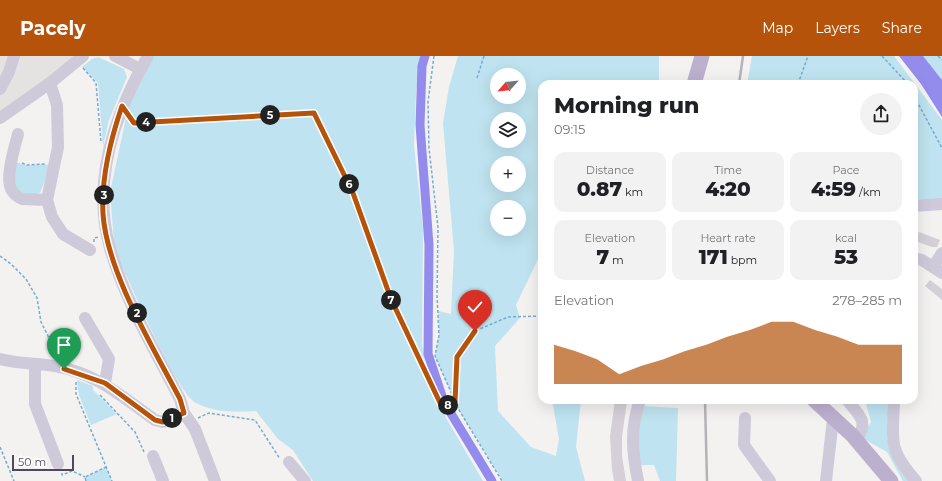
<!DOCTYPE html>
<meta charset="utf-8">
<style>
:root{--surface:#fff;--page:#f2f2f2;--text:#202124;--muted:#757577;--accent:#b45309}
body{margin:0;font-family:Montserrat,sans-serif;background:var(--page);color:var(--text);height:100vh;display:flex;flex-direction:column;font-size:15px;white-space:nowrap}
*{box-sizing:border-box;margin:0}
p{font-size:13px;color:var(--muted)}
.icon{flex:none;width:22px;height:22px;fill:none;stroke:currentColor;stroke-width:2;stroke-linecap:round;stroke-linejoin:round}
.map{position:relative;flex:1;overflow:hidden}
.drawer{position:absolute;left:538px;top:24px;width:380px;height:324px;display:flex;flex-direction:column;background:var(--surface);border-radius:12px;box-shadow:0 4px 16px #0002}
.drawer>*{flex:none}
.needle{width:26px;rotate:243deg}
.buttons{position:absolute;left:490px;top:12px;display:grid;gap:8px}
.buttons a{display:grid;place-items:center;width:36px;height:36px;border-radius:50%;background:var(--surface);box-shadow:0 4px 16px #0002;font-size:20px}
.scale{position:absolute;left:12px;bottom:10px;width:62px;box-sizing:border-box;padding-left:4px;border:2px solid #50485e;border-top:0;font-size:11px;line-height:14px;white-space:nowrap;color:#50485e;-webkit-text-stroke:3px #fff;paint-order:stroke}
.pin{position:absolute;display:grid;place-items:center;width:34px;height:34px;color:#fff;margin:-41px -17px;border-radius:50% 50% 50% 0;rotate:-45deg;box-shadow:0 0 4px #0007}
.pin .icon{rotate:45deg}
.km{position:absolute;width:20px;height:20px;margin:-10px;border-radius:50%;background:#222;color:#fff;font-size:11px;line-height:20px;text-align:center}
.round{display:grid;place-items:center;flex:none;width:42px;height:42px;border-radius:21px;background:var(--page)}
.headline{display:flex;align-items:center;justify-content:space-between;height:68px;padding:0 16px}
h1{font-size:22px;font-weight:800;line-height:30px}
.stats{display:grid;grid-template-columns:repeat(3,1fr);gap:6px;height:68px;padding:4px 16px}
.stats div{display:grid;align-content:center;border-radius:10px;background:var(--page);text-align:center}
.stats b{font-size:20px;font-weight:800}
.stats small{font-size:11px;font-weight:400}
.stats p{font-size:11px}
.chart{height:112px;padding:8px 16px}
.chart p{display:flex;justify-content:space-between}
.chart svg{width:100%;height:72px;margin-top:4px;fill:var(--accent);opacity:.7}
header{display:flex;align-items:center;gap:24px;box-sizing:border-box;height:56px;padding:0 20px;background:var(--accent);color:#fff}
header strong{font-size:19px}
nav{display:flex;gap:22px;margin-inline-start:auto;font-size:14px}
.map>svg:first-child{display:block}
</style>
<header>
<strong>Pacely</strong>
<nav><a>Map</a><a>Layers</a><a>Share</a></nav>
</header>
<div class="map">
<svg width="942" height="425" viewBox="0 0 942 425">
<rect width="100%" height="100%" fill="#f3f2f0"/>
<path fill="#e5e3e2" d="M0,0H83L0,62Z"/>
<g fill="#bfe3f0" fill-rule="evenodd">
<path d="M154,0H421L416,36L414,90L423,172L422,289L428,320L433,334L440,345L446,362L483,425H313L293,394L278,383L256,355C235,356 216,357 196,347C176,336 131,228 118,202L114,186L110,136L129,48Z"/>
<path d="M458,0H659V28H542V195L516,249L520,262L495,290L498,355L531,391L556,400L559,383L552,344H581L576,391L585,425H503L459,354L435,300L439,279L438,255L451,258L454,195L443,67L449,31ZM497,19H519V41H497ZM497,63H519V85H497ZM497,107H519V129H497ZM497,151H519V173H497Z"/>
<path d="M752,0H894L942,64V145L914,144V28H747Z"/>
<path d="M922,0H942V25Z"/>
<path d="M98,1L124,13L127,21L109,64L103,90L98,27L82,11L92,3Z"/>
<path d="M16,106C31,112 35,107 51,109L40,137L29,141L15,133L13,116Z"/>
<path d="M77,324L93,330V334L117,358L91,369L79,339Z"/>
<path d="M865,344H890L887,368V383L911,425H903L887,396L862,382L871,366Z"/>
<path d="M642,350L678,352L676,425H660L654,409H637L636,383Z"/>
<path d="M106,411L112,425H86L85,421Z"/>
</g>
<path fill="#948ced" d="M899,0H923L942,24V61L921,28Z"/>
<g fill="none" stroke-linecap="round" stroke-linejoin="round">
<path stroke="#948ced" stroke-width="9" d="M425,0L422,10L420,69L429,189L428,298L444,346L492,425"/>
</g>
<g fill="#d5cfd8">
<path d="M919,176L940,184L937,191H932L915,185Z"/>
<path d="M930,224L942,233V244L925,230Z"/>
<path d="M615,344L627,345L622,381V400L626,425H614L612,414L610,380Z"/>
</g>
<g fill="none" stroke-linecap="round" stroke-linejoin="round">
<g stroke="#76acce" stroke-width="1.5" stroke-dasharray="3 2" stroke-linecap="butt">
<path d="M434,0L428,46L429,92L438,172L437,239L439,279L435,300L459,354L502,425"/>
<path d="M882,0L908,28"/>
<path d="M938,0L942,4"/>
<path d="M83,12L96,27L101,86"/>
<path d="M477,22L484,0"/>
<path d="M798,28L808,0"/>
<path d="M914,40L942,92"/>
<path d="M130,61L134,67L314,57L353,137L391,243L442,351L455,346L457,301L475,275L508,261L542,260"/>
<path d="M22,107L27,109L45,108"/>
<path d="M94,186V182L99,181"/>
<path d="M0,200L11,208L26,223L37,242L41,266L58,300"/>
<path d="M76,326V338L112,425"/>
<path d="M100,339L135,376L144,396"/>
<path d="M198,362L209,357L255,364L280,403"/>
<path d="M0,391L14,425"/>
<path d="M62,417V419L72,415L85,421"/>
<path d="M86,425L85,421L106,411"/>
</g>
<g stroke="#cfcada" stroke-width="12">
<path d="M115,0L140,13"/>
<path d="M148,0C115,57 91,125 110,192C125,245 155,294 180,343L184,357L195,373L215,425"/>
<path d="M50,27L57,49L58,91L47,144L52,161L63,178L90,194"/>
<path d="M0,33L9,16L14,0"/>
<path d="M0,62L50,27L83,0"/>
<path d="M18,78C15,90 5,121 11,133C13,137 18,141 22,143L47,144"/>
<path d="M914,150L942,148"/>
<path d="M914,202L922,204L942,217"/>
<path d="M933,211L942,197"/>
<path d="M85,262L109,303L105,327"/>
<path d="M0,303C18,308 37,307 55,310C98,318 121,340 155,364L163,366L184,357"/>
<path d="M35,309V348L58,408"/>
<path d="M847,344C859,359 870,366 856,384"/>
<path d="M894,344C893,385 887,392 916,425"/>
<path d="M745,362L744,389L770,425"/>
<path d="M153,400L163,425"/>
<path d="M289,406L305,425"/>
<path d="M638,425C632,395 630,373 640,344"/>
<path d="M826,425L833,363"/>
</g>
<g stroke="#bcb0cf" stroke-width="15">
<path d="M694,28L702,0"/>
<path d="M814,344L852,379L891,425"/>
</g>
<g stroke="#b6b2ba" stroke-width="2.5">
<path d="M739,28L743,0"/>
<path d="M705,344L707,425"/>
</g>
</g>
<g fill="none" stroke-linecap="round" stroke-linejoin="round">
<defs>
<path id="route" d="M64,313L105,327L155,364L163,366L184,357L180,343C153,291 107,216 103,158C101,121 110,85 122,50L134,67L314,57L353,137L391,243L442,351L455,346L457,301L475,275"/>
</defs>
<use href="#route" stroke="#fff" stroke-width="8"/>
<use href="#route" stroke="#b45309" stroke-width="5"/>
</g>
</svg>
<div class="buttons">
<a><svg class="needle" viewBox="-14 -14 28 28"><path d="M0-13l5 13h-10z" fill="#e53935"/><path d="M0 13l5-13h-10z" fill="#757577"/></svg></a>
<a><svg class="icon" aria-label="layers" viewBox="0 0 24 24"><path d="M12 4l9 5-9 5-9-5zM3 14l9 5 9-5"/></svg></a>
<a>+</a>
<a>−</a>
</div>
<div class="scale">50 m</div>
<div class="pin" style="left:64px;top:313px;background:#1e9e55"><svg class="icon" aria-label="arrive" viewBox="0 0 24 24"><path d="M6 21V4h12l-3 4 3 4H6"/></svg></div>
<div class="pin" style="left:475px;top:275px;background:#d93025"><svg class="icon" aria-label="check" viewBox="0 0 24 24"><path d="M5 12l5 5 9-10"/></svg></div>
<b class="km" style="left:172px;top:362px">1</b>
<b class="km" style="left:137px;top:257px">2</b>
<b class="km" style="left:104px;top:139px">3</b>
<b class="km" style="left:146px;top:66px">4</b>
<b class="km" style="left:270px;top:59px">5</b>
<b class="km" style="left:349px;top:128px">6</b>
<b class="km" style="left:391px;top:244px">7</b>
<b class="km" style="left:448px;top:349px">8</b>
<section class="drawer">
<div class="headline"><div><h1>Morning run</h1><p>09:15</p></div><a class="round"><svg class="icon" aria-label="share" viewBox="0 0 24 24"><path d="M12 15V3M7 8l5-5 5 5M5 13v7h14v-7"/></svg></a></div>
<div class="stats">
<div><p>Distance</p><b>0.87<small> km</small></b></div>
<div><p>Time</p><b>4:20</b></div>
<div><p>Pace</p><b>4:59<small> /km</small></b></div>
</div>
<div class="stats">
<div><p>Elevation</p><b>7<small> m</small></b></div>
<div><p>Heart rate</p><b>171<small> bpm</small></b></div>
<div><p>kcal</p><b>53</b></div>
</div>
<div class="chart"><p><span>Elevation</span>278–285 m</p>
<svg viewBox="0 0 160 44" preserveAspectRatio="none"><path d="M0 44V20L10 24L20 29L30 38L40 33L50 29L60 24L70 20L80 15L90 11L100 6L110 6L120 11L130 15L140 20L150 20L160 20V44z"/></svg>
</div>
</section>
</div>
